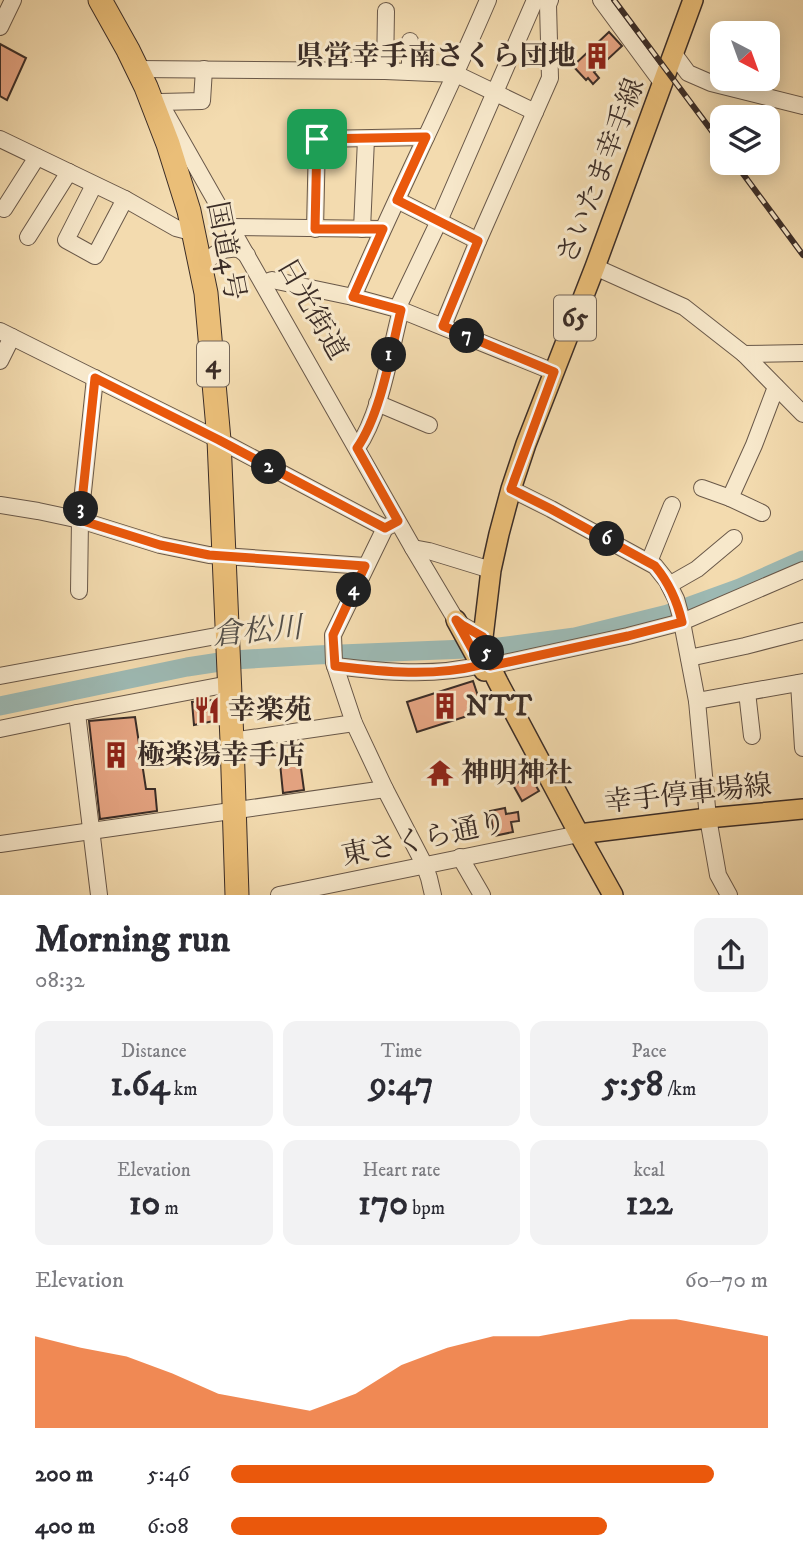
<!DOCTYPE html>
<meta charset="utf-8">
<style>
:root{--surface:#fff;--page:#f2f2f3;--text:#2b2b33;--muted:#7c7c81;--accent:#ea580c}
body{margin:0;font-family:"IM FELL DW Pica","Noto Serif JP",serif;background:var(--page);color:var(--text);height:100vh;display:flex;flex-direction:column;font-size:26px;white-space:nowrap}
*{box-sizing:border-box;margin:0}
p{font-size:23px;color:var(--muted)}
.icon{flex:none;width:38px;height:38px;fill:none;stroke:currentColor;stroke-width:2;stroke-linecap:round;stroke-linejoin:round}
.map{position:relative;height:895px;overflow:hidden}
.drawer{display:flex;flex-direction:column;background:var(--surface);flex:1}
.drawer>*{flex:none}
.needle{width:46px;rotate:139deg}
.tools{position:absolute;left:710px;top:21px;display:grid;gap:14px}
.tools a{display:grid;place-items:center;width:70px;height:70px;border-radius:14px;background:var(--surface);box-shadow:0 4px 18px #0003;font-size:35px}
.pin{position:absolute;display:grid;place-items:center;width:60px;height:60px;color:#fff;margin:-30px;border-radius:14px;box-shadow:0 4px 10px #0006}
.km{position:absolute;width:35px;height:35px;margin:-18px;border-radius:50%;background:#222;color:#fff;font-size:19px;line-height:35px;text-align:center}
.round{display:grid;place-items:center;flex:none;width:74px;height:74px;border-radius:14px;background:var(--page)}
.headline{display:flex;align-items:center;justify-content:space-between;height:119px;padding:0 35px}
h1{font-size:38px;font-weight:700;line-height:52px}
.figures{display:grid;grid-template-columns:repeat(3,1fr);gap:10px;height:119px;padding:7px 35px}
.figures div{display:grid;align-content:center;border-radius:14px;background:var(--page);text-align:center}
.figures b{font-size:35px;font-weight:700}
.figures small{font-size:19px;font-weight:400}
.figures p{font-size:19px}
.chart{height:196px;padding:14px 35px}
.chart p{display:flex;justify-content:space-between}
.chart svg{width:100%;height:126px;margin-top:7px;fill:var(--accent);opacity:.7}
ul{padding:0 35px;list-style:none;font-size:23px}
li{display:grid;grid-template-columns:112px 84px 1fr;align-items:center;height:52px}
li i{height:18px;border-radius:9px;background:var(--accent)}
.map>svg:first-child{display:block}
</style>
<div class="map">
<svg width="803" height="895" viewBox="0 0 803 895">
<rect width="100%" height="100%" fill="#f3dbaf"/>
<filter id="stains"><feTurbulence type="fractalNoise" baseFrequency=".00286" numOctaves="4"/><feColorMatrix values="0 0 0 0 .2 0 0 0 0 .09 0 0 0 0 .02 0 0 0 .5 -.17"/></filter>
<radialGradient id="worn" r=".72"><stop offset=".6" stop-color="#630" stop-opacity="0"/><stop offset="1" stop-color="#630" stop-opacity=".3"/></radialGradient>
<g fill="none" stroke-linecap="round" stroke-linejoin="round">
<path stroke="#9db9b3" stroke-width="19" d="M0,706L187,667L233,660L316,655L491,648L575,637L668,614L740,588L803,560"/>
</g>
<g fill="#e6a583" stroke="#3b2d27" stroke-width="2">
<path d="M609,32L622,46L594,72L599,78L593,84L588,78L586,80L573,66Z"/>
<path d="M0,44L26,58L7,100L0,96Z"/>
<path d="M473,681L483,711L417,732L407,702Z"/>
<path d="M213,700L214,721L194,725L192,702Z"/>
<path d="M135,717L146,789H155L157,811L100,819L89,721Z"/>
<path d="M300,761L304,790L283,793L280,763Z"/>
<path d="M530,776L539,791L522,801L513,785Z"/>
<path d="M505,808L506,814L518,812L519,821L511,822L513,832L494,836L490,811Z"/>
</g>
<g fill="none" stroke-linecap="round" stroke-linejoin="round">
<defs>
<g id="minor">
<path d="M601,0L663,84"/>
<path d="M0,27L13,0"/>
<path d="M674,54L688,73L711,83L803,106"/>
<path d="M137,69L385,71L456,74L535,112"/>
<path d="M385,71L386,11"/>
<path d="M410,72V41"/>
<path d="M160,102L202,101L204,69"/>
<path d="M160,103L413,548L456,620L462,625L483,637"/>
<path d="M0,139L125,199L176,228L195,233"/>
<path d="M94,185L66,240L95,256L125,199"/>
<path d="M397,200L478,241"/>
<path d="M4,209L37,157"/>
<path d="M231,227L382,229"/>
<path d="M315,229L317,139L426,137"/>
<path d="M362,229L366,139"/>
<path d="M28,237L69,172"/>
<path d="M202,267C213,254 221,247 239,249L247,255"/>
<path d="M595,267L684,307L744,354L803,414"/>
<path d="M263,283L272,280L353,297L401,310L554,372"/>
<path d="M353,297C396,197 445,101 488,0"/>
<path d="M397,309L439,221L535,0"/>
<path d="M443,326L478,241L550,78L548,5L550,0"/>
<path d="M0,331L219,440L385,528"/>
<path d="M744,354L803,353"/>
<path d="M0,361L12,337"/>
<path d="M377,403L429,425"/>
<path d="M357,448C381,414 390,351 401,310"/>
<path d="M702,488L730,498"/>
<path d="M511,489L551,509L655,566L667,581L676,599L681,617L697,701L708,818L718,875L729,895"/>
<path d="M0,505L38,511L80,520L160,545L209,555L365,566"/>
<path d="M762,513L730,498L754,445L776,387"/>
<path d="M393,524L385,528L333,635L334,663L354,723L385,789L424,864L429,878L433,895"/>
<path d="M413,548L429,551L491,570"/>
<path d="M649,562L672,505"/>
<path d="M669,585L697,569L734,538"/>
<path d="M79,591L80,520L95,378"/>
<path d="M689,658L745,646L803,631"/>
<path d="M335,666C384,672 433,677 481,665"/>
<path d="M490,666L628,636L682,622L803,570"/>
<path d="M0,676L227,634"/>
<path d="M799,683L803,748"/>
<path d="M747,692L752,736"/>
<path d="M697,701L803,682"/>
<path d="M0,729L77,713"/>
<path d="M232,741L354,723"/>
<path d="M0,844L385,789"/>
<path d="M460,857L482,895"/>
<path d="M99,895L77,713L229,684"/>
<path d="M279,895L579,834"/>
</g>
<g id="major">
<path d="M456,620L484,671"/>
<path d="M579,834L708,818L803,809"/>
<path d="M613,895L579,834L498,682L490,666L483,637L491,570L499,534L511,489L526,444L595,267L693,0"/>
</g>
<path id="highway" d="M100,0L128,50L146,87L168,144L189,211L206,293L219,440L232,741L237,895"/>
</defs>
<use href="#minor" stroke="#695849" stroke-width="18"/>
<use href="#major" stroke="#3b2d27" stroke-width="22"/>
<use href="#highway" stroke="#3b2d27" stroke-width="25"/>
<use href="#minor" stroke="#f7e8cb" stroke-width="16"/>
<use href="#major" stroke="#eabe78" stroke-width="19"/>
<use href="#highway" stroke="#eabe78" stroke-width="23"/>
<defs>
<g id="rail">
<path d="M614,0L723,146"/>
<path d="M735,163L803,255"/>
</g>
</defs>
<use href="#rail" stroke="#3b2d27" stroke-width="6"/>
<use href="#rail" stroke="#f7e8cb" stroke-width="3.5" stroke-dasharray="10" stroke-linecap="butt"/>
</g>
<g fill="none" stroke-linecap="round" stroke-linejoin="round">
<defs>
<path id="route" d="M426,137L397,200L478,241L443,326L554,372L511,489L551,509L655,566C669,583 677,600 682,622L628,636L490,666L483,637L462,625L456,620L481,665C433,677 384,672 335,666L333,635L365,566L209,555L160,545L80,520L95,378L219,440L385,528L398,521L357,448C381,414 391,351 401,310L353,297L383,229H315L317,139Z"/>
</defs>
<use href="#route" stroke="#fff" stroke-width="14"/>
<use href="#route" stroke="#ea580c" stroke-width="9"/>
</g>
<defs>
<symbol id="building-bare" viewBox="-9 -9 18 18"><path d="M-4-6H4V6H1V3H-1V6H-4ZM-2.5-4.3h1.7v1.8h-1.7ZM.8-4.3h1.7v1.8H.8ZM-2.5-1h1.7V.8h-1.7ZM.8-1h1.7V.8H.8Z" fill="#8f2418" stroke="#f7e8cb" stroke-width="2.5" paint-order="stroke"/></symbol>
<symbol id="restaurant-bare" viewBox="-9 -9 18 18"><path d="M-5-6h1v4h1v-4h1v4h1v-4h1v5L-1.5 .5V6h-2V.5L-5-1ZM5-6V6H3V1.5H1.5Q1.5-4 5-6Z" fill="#8f2418" stroke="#f7e8cb" stroke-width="2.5" paint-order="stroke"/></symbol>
<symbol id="temple-bare" viewBox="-9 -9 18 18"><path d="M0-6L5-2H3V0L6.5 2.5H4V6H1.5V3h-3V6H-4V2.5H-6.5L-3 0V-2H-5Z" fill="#8f2418" stroke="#f7e8cb" stroke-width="2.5" paint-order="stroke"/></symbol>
</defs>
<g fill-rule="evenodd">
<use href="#building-bare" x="578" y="37" width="38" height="38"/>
<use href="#building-bare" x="426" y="687" width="38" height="38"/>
<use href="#restaurant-bare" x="188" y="691" width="38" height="38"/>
<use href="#building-bare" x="97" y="736" width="38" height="38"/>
<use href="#temple-bare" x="421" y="754" width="38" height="38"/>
</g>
<g text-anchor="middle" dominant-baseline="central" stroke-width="6" stroke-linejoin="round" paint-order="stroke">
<g fill="#f7e8cb" stroke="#736558" stroke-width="2">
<rect x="554" y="295.5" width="42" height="45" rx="5"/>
<rect x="197" y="341.5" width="32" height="45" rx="5"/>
</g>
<g font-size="26" font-weight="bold" fill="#3b2d27">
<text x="575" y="318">65</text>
<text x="213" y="364">4</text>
</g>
<g font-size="28" font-weight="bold" fill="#3b2d27" stroke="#f7e8cb" text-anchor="start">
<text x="576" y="56" text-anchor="end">県営幸手南さくら団地</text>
<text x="466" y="706">NTT</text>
<text x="228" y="710">幸楽苑</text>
<text x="137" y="755">極楽湯幸手店</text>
<text x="461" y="773">神明神社</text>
</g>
<g font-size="28" fill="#3b2d27" stroke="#f7e8cb">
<text transform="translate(601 171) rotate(-69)">さいたま幸手線</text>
<text transform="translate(226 251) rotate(79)">国道4号</text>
<text transform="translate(312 309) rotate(60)">日光街道</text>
<text transform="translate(688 794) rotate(-6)">幸手停車場線</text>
<text transform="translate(424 839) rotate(-12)">東さくら通り</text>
</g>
<g font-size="30" font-style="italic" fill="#54504a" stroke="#f7e8cb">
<text transform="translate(257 632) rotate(-5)">倉松川</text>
</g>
</g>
<rect width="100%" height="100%" filter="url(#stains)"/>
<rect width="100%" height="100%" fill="url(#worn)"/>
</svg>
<div class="tools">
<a><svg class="needle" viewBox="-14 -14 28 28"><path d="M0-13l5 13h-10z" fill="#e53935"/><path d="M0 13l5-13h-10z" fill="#7c7c81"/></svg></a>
<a><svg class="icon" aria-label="layers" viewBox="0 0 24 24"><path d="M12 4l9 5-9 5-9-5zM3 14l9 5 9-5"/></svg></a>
</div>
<div class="pin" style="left:317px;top:139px;background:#1e9e55"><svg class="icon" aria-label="arrive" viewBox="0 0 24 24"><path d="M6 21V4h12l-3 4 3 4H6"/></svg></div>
<b class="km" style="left:389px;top:355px">1</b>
<b class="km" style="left:269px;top:467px">2</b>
<b class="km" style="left:81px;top:509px">3</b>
<b class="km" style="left:354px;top:590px">4</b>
<b class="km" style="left:487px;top:653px">5</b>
<b class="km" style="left:607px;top:539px">6</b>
<b class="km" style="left:467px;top:336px">7</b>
</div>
<section class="drawer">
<div class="headline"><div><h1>Morning run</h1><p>08:32</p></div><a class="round"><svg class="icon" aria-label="share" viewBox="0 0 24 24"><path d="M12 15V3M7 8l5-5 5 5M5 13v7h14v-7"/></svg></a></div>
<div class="figures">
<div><p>Distance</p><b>1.64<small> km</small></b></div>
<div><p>Time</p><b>9:47</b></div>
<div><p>Pace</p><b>5:58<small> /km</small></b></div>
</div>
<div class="figures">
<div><p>Elevation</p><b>10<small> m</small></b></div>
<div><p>Heart rate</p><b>170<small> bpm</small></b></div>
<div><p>kcal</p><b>122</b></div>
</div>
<div class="chart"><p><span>Elevation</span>60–70 m</p>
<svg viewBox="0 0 160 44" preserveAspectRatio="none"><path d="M0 44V12L10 16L20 19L30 25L40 32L50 35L60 38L70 32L80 22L90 16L100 12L110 12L120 9L130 6L140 6L150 9L160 12V44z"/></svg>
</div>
<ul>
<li><b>200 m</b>5:46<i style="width:90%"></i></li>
<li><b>400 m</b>6:08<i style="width:70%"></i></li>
</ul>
</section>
